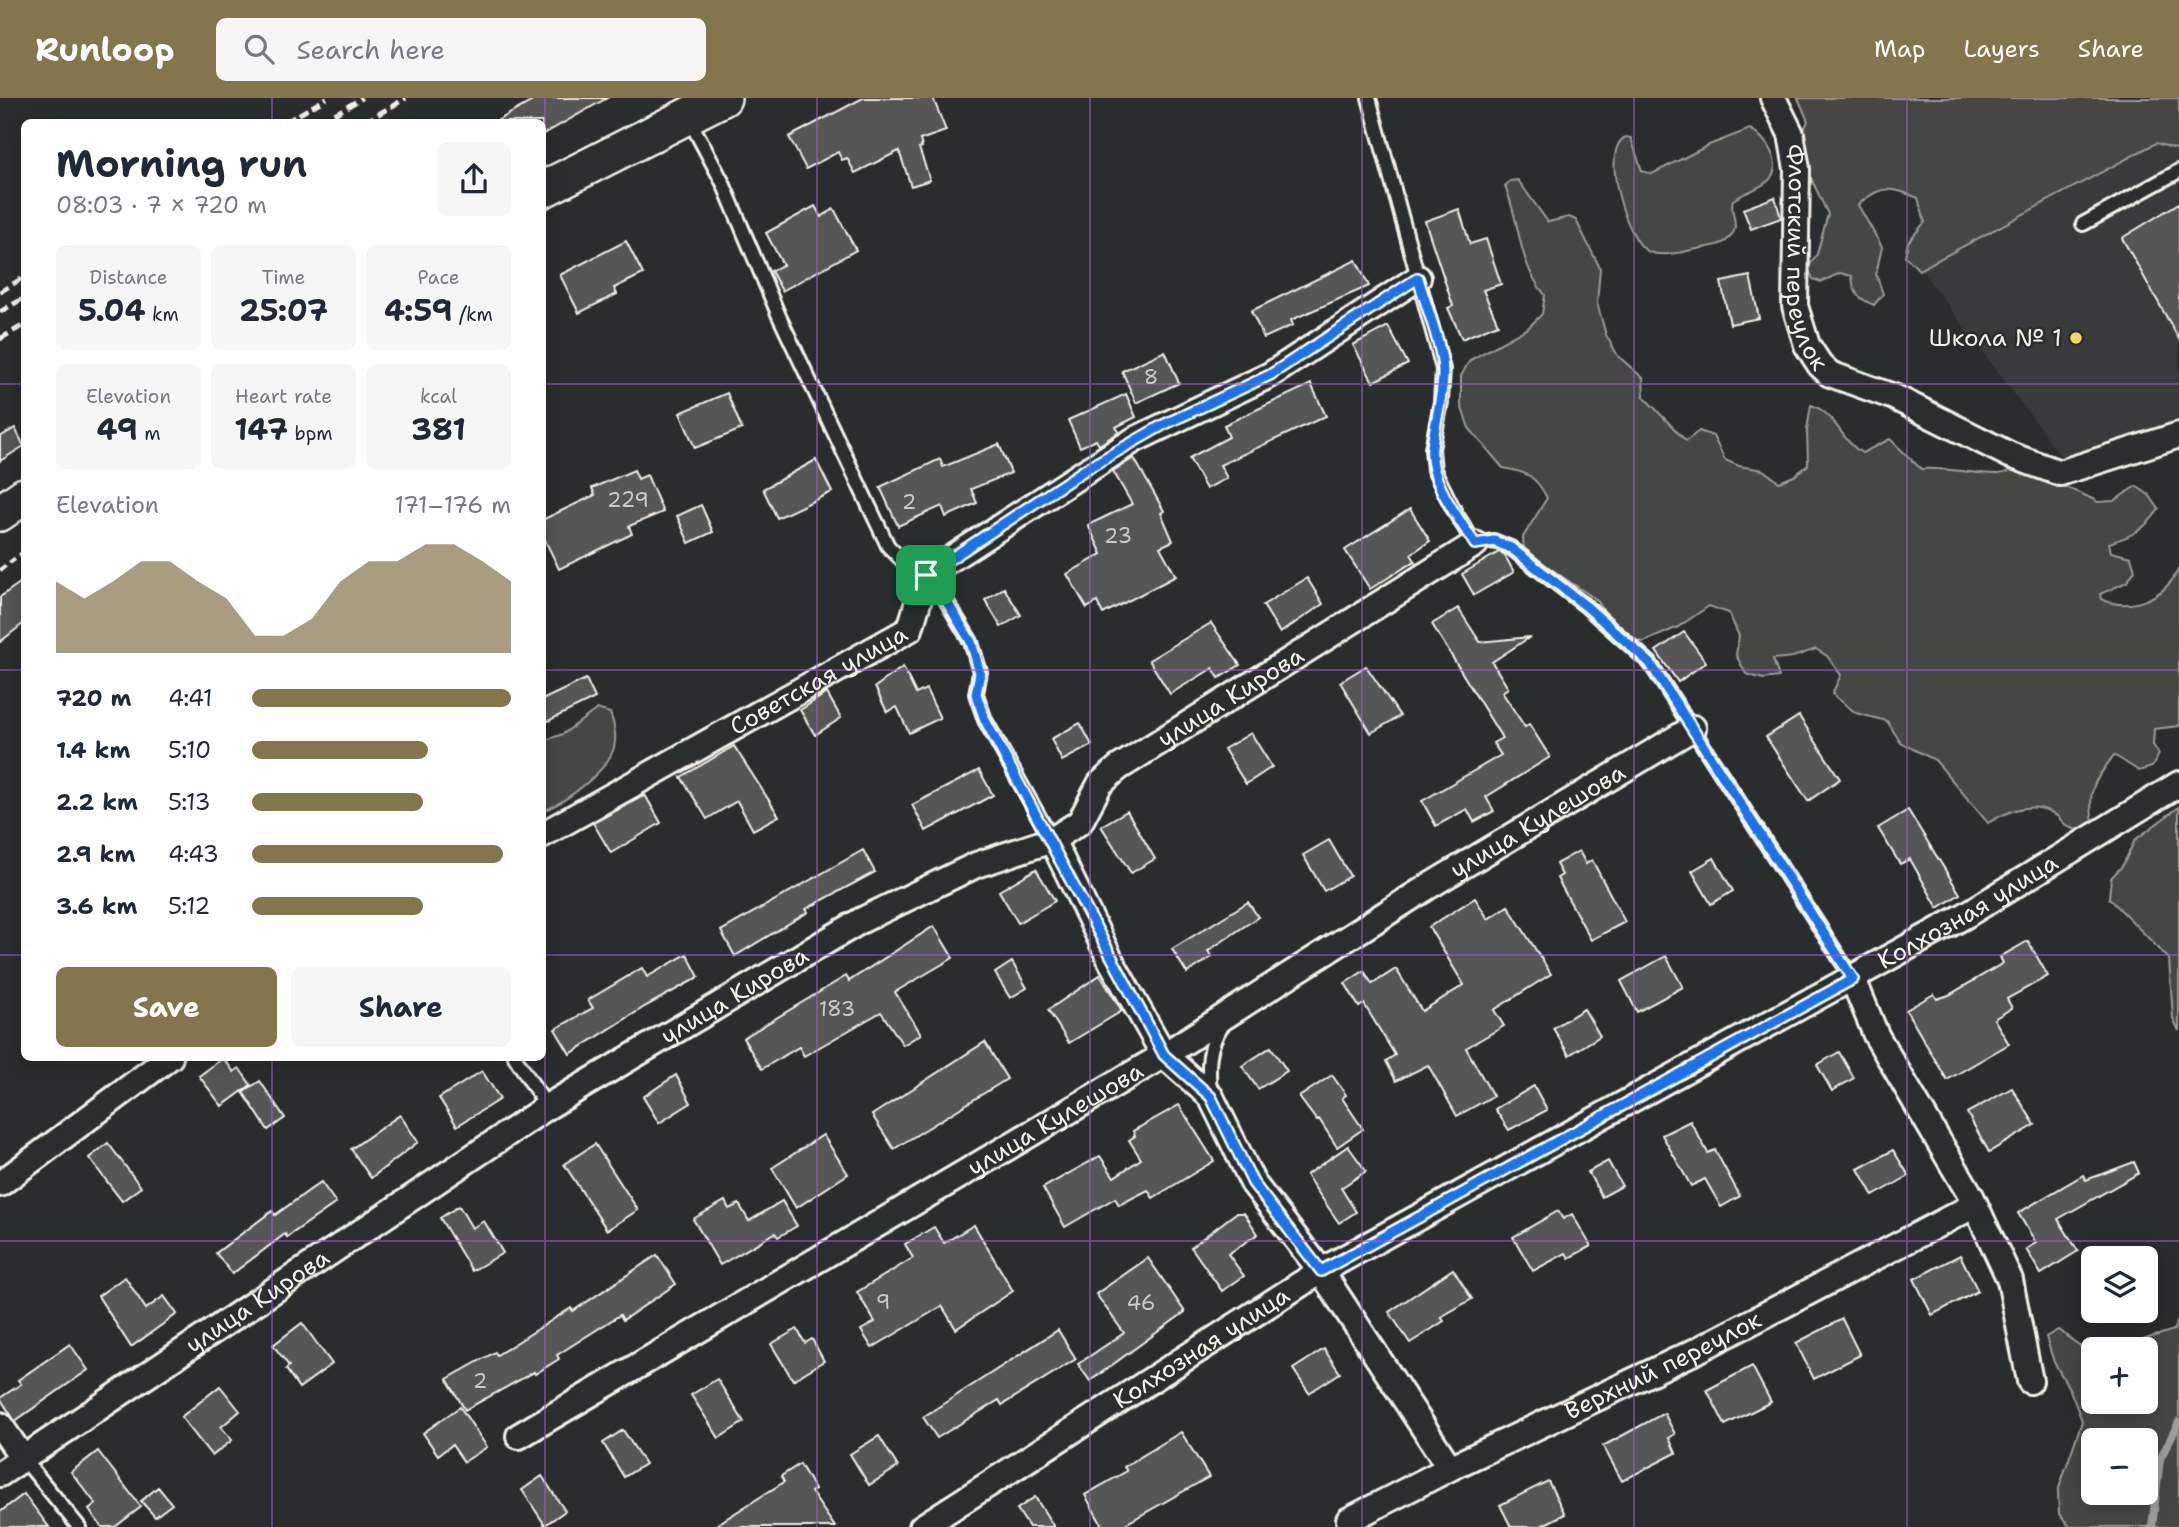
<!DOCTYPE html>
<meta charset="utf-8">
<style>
:root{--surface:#fff;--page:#f6f6f7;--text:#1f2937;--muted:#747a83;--accent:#84754c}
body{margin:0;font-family:"Shantell Sans",sans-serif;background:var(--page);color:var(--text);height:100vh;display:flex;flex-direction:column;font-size:26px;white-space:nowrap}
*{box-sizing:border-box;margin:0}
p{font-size:23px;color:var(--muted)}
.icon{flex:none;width:38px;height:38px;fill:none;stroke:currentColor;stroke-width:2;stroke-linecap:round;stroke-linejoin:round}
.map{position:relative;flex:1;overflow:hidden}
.sheet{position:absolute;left:21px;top:21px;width:525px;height:942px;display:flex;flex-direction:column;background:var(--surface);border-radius:10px;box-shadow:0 4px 18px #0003}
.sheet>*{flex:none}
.tools{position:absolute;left:2081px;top:1148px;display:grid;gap:14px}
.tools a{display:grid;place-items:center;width:77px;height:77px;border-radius:10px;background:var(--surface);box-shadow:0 4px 18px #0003;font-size:35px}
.pin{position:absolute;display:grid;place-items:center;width:60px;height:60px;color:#fff;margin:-30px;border-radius:14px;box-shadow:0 4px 10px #0006}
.round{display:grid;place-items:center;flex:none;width:74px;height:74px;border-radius:10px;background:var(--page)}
.overview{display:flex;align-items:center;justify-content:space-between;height:119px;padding:0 35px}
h1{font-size:38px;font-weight:700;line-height:52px}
.stats{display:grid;grid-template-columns:repeat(3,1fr);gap:10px;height:119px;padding:7px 35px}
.stats div{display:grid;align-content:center;border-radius:10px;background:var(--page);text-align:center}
.stats b{font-size:30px;font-weight:700}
.stats small{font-size:19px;font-weight:400}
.stats p{font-size:19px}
.chart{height:196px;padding:14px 35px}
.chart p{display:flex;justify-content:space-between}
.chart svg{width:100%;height:126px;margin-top:7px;fill:var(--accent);opacity:.7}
.primary-button{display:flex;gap:14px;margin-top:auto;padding:14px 35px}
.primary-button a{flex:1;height:80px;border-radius:10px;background:var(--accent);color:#fff;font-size:28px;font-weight:700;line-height:80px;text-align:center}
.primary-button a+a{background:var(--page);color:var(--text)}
ul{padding:0 35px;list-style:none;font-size:23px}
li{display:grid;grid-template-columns:112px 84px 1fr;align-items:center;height:52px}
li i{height:18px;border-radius:9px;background:var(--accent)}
header{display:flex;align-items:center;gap:42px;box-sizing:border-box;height:98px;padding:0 35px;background:var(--accent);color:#fff}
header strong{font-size:33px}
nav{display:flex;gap:38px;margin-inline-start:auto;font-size:24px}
.search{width:490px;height:63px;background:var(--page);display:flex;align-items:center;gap:18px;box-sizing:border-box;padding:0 24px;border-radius:10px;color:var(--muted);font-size:26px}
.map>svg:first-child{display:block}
</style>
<header>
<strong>Runloop</strong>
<div class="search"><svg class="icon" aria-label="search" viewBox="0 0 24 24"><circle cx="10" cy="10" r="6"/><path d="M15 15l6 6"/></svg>Search here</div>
<nav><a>Map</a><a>Layers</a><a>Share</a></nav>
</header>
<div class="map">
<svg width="2179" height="1429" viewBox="0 0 2179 1429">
<rect width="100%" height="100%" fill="#2a2d2e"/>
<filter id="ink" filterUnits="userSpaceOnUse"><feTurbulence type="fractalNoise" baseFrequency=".0143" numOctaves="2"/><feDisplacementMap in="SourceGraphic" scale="14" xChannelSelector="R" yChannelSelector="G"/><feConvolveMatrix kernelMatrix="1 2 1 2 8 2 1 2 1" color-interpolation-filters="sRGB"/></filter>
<g filter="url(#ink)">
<path fill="#373a3a" d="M2179,17V316L2174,329L2063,361L1919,169Z"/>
<g fill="#444645" stroke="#9c9c96" stroke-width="2" fill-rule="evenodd">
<path d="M1798,0H2179V52L2156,45L1919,172L1905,158L1908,144L1925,124L1918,100C1891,89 1881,86 1858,107L1882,149L1876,176L1883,196L1874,207C1859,201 1853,195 1852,178L1840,175L1821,184L1813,181L1808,170L1817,156L1828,116L1796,49L1808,23Z"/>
<path d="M1750,31C1766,39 1785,67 1768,83C1759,91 1743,95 1733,102C1729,112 1738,123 1734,133C1728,147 1714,148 1702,150C1685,153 1664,160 1649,154C1627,145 1598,51 1626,39L1631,40L1642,73L1652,76L1709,47Z"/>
<path d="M1518,82L1548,124L1569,119L1576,122L1600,170L1597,205L1606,237L1618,258L1643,280L1644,299L1686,343L1699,333L1713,338L1725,362L1739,368L1763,372L1779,384L1794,378L1808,367L1807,331L1811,307C1836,315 1840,342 1862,355L1890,341L1921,371C1947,369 1971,376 1997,376C2004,376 2011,371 2018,372C2029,374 2089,398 2098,404L2114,403L2136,388L2149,397L2159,411C2145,432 2132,438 2109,445L2111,454L2131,459L2135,472L2127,484L2100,496L2101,501C2132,515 2166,499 2179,470V628L2154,631L2153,647L2159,656L2152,669L2139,673L2114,657C2094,684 2087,691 2093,724L2082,733C2058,728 2066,722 2051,714C2029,703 2006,714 1988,725L1935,662L1901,645L1887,623L1856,615L1832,596L1841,577L1827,558L1816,551L1793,559L1773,561L1779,579L1763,581L1746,576L1736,557L1739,538L1729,515L1709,508L1678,529L1644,544L1630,542L1611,524L1597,502L1524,453L1523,439L1547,400C1536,378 1527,374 1503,370L1469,330L1461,307V278L1470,262L1528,230L1542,216L1545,197C1516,161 1522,129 1505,88L1510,83Z"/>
<path d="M597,611L610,615C615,627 618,644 611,657C600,678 564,705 543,713V643L563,636Z"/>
<path d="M2179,709V933L2173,920L2169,861L2109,800L2111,780L2123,767L2135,742Z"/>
<path d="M2179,1219V1429H2070L2059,1416L2058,1393L2082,1323L2070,1292L2054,1264L2046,1239L2058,1232L2093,1257V1304H2146V1251H2114L2174,1232ZM2146,1342V1395H2093V1342Z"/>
</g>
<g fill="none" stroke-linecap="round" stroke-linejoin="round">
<path stroke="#9f9f9a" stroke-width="8" d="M2152,1429L2160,1361L2179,1324"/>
</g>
<g fill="#555756" stroke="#f4f1e8" stroke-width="2">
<path d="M538,0H607L542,37V24H495Z"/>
<path d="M863,0H933L946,33L920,42L922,49L919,50L930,82L911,88L899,53L855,75L847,60L842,62L838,54L806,71L789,39Z"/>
<path d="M1775,99L1781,120L1751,131L1743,111Z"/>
<path d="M2179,105V241L2122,140Z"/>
<path d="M815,108L821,119L834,111L856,152L782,193L771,173L783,167L766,135Z"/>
<path d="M1459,111L1470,146L1486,141L1501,186L1483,192L1498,226L1462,241L1448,210L1453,208L1425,123Z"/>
<path d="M626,143L643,176L614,190L617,196L579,215L560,177Z"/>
<path d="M1356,162L1369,188L1291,222L1293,227L1264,240L1251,213Z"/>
<path d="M1750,178L1759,220L1730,226L1721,184Z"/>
<path d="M1388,228L1408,266L1373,284L1353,247Z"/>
<path d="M1165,253L1179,285L1136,305L1122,273Z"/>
<path d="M1311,286L1326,318L1220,367L1227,380L1206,391L1189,360L1229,339L1224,327Z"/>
<path d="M727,295L742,331L695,350L680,315Z"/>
<path d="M1126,296L1136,319L1116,329L1119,334L1099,347L1096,342L1080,349L1068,322Z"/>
<path d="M15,330L24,348L0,363V339Z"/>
<path d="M999,346L1011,375L971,391L977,405L946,419L942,408L898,428L880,389L940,361L943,369Z"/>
<path d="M1134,360L1164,413L1161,415L1173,443L1160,449L1176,478L1103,516L1097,504L1087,510L1067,476L1102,456L1088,427L1132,406L1113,373Z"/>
<path d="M816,362L832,394L777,420L763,391Z"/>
<path d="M634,372L638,381L647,377L663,414L629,428L632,436L559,471L542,436V422L595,397L592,390Z"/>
<path d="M701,407L713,434L689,445L677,418Z"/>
<path d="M1410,411L1430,443L1411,456L1415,463L1370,491L1345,452Z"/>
<path d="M1499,454L1504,456L1514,474L1474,497L1462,476Z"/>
<path d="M1307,480L1323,506L1280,535L1263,507Z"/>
<path d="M24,482V525L0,544V499Z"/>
<path d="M1004,490L1021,517L1001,529L985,502Z"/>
<path d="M1458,510L1480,544L1530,539L1492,564L1508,590L1502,594L1525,629L1529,626L1550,659L1486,699L1494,713L1474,724L1467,711L1436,728L1422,703L1501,657L1493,645L1502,640L1432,526Z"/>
<path d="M1211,525L1240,567L1219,580L1213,570L1170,596L1149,562Z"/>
<path d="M1684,534L1706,564L1678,584L1656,553Z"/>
<path d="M1366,568L1400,618L1371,635L1340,584Z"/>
<path d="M903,569L916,596L926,591L940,620L909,635L897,609L887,614L875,589Z"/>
<path d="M586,581L595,600L542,626V602Z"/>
<path d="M827,595L841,620L815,637L800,612Z"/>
<path d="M1799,618L1840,681L1808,703L1766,639Z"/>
<path d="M1080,625L1092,647L1062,663L1051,641Z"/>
<path d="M1251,635L1272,669L1246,686L1224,651Z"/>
<path d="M734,648L779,718L753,732L737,703L707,721L681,679Z"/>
<path d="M979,672L993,697L926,733L912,707Z"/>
<path d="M645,697L661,725L611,755L593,725Z"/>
<path d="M1908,712L1960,796L1938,810L1910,761L1900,766L1878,730Z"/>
<path d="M1127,713L1155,761L1131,775L1101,728Z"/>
<path d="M1329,742L1350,778L1324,793L1303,757Z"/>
<path d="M863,752L875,774L806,811L808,814L735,858L721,833Z"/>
<path d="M1579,753L1586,766L1592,762L1625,824L1591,842L1557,780L1562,777L1556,766Z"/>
<path d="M1714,760L1733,793L1711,806L1692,773Z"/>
<path d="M1036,771L1055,803L1018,825L999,793Z"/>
<path d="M1475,800L1488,821L1508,808L1551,876L1494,912L1504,928L1466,950L1493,998L1457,1018L1428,967L1396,983L1386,963L1395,957L1364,906L1359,909L1345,885L1364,873L1372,886L1396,871L1422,913L1464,887L1429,829Z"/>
<path d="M1248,804L1258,819L1208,853L1212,859L1187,875L1172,851Z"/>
<path d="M934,828L953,860L895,894L921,936L903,947L881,914L804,958L799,949L762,971L743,940L846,878L849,883Z"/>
<path d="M2028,843L2048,878L2007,901L2012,910L1994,921L2009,946L1947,982L1906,912L1934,896L1937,901L1949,897L2003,865L2000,859Z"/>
<path d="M687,856L699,879L646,908L570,956L555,931L593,910L588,902L642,870L647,879Z"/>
<path d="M1666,858L1683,889L1637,914L1621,883Z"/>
<path d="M1012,864L1027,890L1010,900L995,875Z"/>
<path d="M1100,877L1122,913L1069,945L1048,912Z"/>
<path d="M1584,911L1600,938L1569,957L1553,930Z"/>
<path d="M985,944L1007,981L894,1051L872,1017Z"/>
<path d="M1271,949L1287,973L1258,991L1242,968Z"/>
<path d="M1839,954L1854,980L1832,993L1817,967Z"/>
<path d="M223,960L234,974L239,970L251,987L222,1008L199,978Z"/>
<path d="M482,973L500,1001L457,1028L439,1000Z"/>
<path d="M676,977L691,1005L659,1025L643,999Z"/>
<path d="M1332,977L1346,997L1342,1000L1363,1031L1337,1049L1319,1021L1317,1023L1299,999Z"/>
<path d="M260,983L285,1020L268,1032L243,994Z"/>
<path d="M1534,988L1547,1012L1509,1032L1495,1011Z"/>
<path d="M2012,990L2035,1027L1989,1054L1967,1015Z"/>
<path d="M1179,1007L1214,1063L1153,1100L1148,1092L1119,1107L1115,1100L1065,1129L1043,1090L1100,1058L1114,1079L1141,1061L1129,1042L1135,1038L1133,1033Z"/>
<path d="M400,1017L418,1044L371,1080L351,1051Z"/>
<path d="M1690,1023L1708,1055L1715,1052L1740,1098L1721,1109L1705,1081L1691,1088L1662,1037Z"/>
<path d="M823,1037L848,1076L796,1110L772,1070Z"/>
<path d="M108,1045L141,1089L122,1103L89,1060Z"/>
<path d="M595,1046L638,1112L607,1132L564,1066Z"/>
<path d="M1348,1048L1366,1073L1341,1090L1356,1114L1339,1125L1306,1077Z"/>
<path d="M1893,1052L1909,1078L1873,1098L1858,1071Z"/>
<path d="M1608,1063L1622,1088L1602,1099L1588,1074Z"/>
<path d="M2134,1064L2139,1075L2058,1121L2078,1153L2041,1176L2026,1151L2036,1145L2018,1115L2083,1077L2086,1082Z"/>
<path d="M321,1084L336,1105L287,1139L285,1136L232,1176L216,1155L272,1113L275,1117Z"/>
<path d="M725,1103L729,1111L739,1106L749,1123L782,1103L797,1128L778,1139L775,1135L720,1167L693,1121Z"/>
<path d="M459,1108L472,1130L484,1123L503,1155L472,1173L440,1120Z"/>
<path d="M1558,1113L1563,1121L1572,1116L1591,1148L1569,1160L1566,1155L1533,1173L1513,1139Z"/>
<path d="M1236,1115H1244L1258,1136L1228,1156L1244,1178L1222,1193L1191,1149Z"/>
<path d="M974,1127L1013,1193L956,1231L942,1208L872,1250L861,1232L875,1224L857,1194L913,1160L905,1146L934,1129L944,1145Z"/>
<path d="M657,1157L676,1186L623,1222L620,1217L557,1257L559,1261L535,1276L534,1274L465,1312L447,1281L495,1254L497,1257L571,1210L573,1213Z"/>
<path d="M1960,1157L1978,1193L1932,1217L1914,1181Z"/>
<path d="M1148,1160L1185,1214L1090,1283L1078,1266L1124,1235L1096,1196Z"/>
<path d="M1453,1171L1472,1201L1441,1219L1444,1223L1410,1245L1389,1214Z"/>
<path d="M125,1179L146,1211L164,1198L177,1216L131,1249L98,1198Z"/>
<path d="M1842,1221L1860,1257L1814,1281L1796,1245Z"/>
<path d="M302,1225L332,1266L299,1290L286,1271L289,1268L273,1247Z"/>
<path d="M797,1231L805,1245L812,1241L824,1263L793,1282L771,1246Z"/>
<path d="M1058,1232L1076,1261L1002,1307L999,1302L937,1340L923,1319Z"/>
<path d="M70,1246L88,1272L15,1323L0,1300L21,1286L18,1282Z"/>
<path d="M1324,1251L1340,1275L1309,1295L1293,1271Z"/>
<path d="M1752,1268L1771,1304L1725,1327L1707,1292Z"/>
<path d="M717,1281L744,1324L719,1340L691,1297Z"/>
<path d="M220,1288L240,1313L221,1329L232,1342L212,1358L181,1319Z"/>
<path d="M460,1309L487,1349L464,1364L452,1347L438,1357L423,1335Z"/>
<path d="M1664,1315L1675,1336L1669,1340L1676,1355L1622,1383L1603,1348Z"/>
<path d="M623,1332L645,1366L624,1379L603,1345Z"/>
<path d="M1181,1334L1209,1379L1120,1429H1103L1085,1397L1127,1373L1124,1369Z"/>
<path d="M879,1338L898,1369L869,1387L850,1356Z"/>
<path d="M98,1353L141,1409L115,1429H102L89,1412L96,1406L71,1374Z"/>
<path d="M800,1366L815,1392L811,1394L835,1429H713L784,1384L781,1378Z"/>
<path d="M542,1378L565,1413L545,1427L522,1392Z"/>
<path d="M1548,1383L1565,1416L1539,1429H1511L1500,1407Z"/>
<path d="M158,1389L172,1406L155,1419L141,1403Z"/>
<path d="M24,1396L49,1429H0V1414Z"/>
<path d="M1035,1399L1054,1429H1029L1017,1411Z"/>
</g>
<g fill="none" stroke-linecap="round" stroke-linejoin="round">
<defs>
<g id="lane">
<path d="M1369,0L1443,271L1441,304L1432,351L1434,372L1456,416L1475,446L1494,443L1511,450L1587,509L1650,565L1853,881"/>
<path d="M689,21L723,85L779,218L888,448L903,463L926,477L941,494L971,544L980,574L976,596L985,622L1052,742"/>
<path d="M2083,126L2179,73"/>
<path d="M515,959L547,1009"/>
<path d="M1210,995C1208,970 1207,948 1223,926"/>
<path d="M22,1359L79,1429"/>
</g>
<g id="street">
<path id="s1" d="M1773,0L1791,36L1797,71L1795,208L1807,247L1820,267L1830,276L1894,299L2010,357L2060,375L2179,337"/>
<path id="s2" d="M542,737L910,531L926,477L1134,342L1270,277L1418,180"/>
<path d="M1052,742L1111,863L1164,957L1211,999L1253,1085L1321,1173L1450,1370"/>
<path d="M1853,881L1876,937L1971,1098L2010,1182L2030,1283"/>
<path d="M0,1086L170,959"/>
<path d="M0,1327L22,1359"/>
<path id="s3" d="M519,1338L1164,957L1426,790L1693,630"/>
<path id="s4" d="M0,1376L547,1009L862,822L976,767L1052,742L1080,724L1100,686L1118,670L1475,446"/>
<path id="s5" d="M1349,1422L1450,1370L1696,1253L1975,1107"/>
<path id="s6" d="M922,1429L1321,1173L1966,817L2179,686"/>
</g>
<g id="secondary">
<path d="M542,92L723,0"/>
<path d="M0,415L24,398"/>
</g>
</defs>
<use href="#lane" stroke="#f4f1e8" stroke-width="18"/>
<use href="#street" stroke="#f4f1e8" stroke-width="30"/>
<use href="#secondary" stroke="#f4f1e8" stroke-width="40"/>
<path stroke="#f4f1e8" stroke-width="4.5" stroke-dasharray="7 5" stroke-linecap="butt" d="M0,472L24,454"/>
<use href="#lane" stroke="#2a2d2e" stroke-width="12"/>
<use href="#street" stroke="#2a2d2e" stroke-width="24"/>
<use href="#secondary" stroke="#2a2d2e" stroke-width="35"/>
<g stroke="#f4f1e8" stroke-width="5" stroke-dasharray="10 5" stroke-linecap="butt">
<path d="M286,24L327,0"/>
<path d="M321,24L362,0"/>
<path d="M365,24L406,0"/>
<path d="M0,194L24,179"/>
<path d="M0,214L24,200"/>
<path d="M0,241L24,227"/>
</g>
</g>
</g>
<g fill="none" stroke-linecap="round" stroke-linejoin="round" filter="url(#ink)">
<defs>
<path id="route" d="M1418,180C1425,205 1443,250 1443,274C1443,300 1435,323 1432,349C1428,382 1458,419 1475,446L1494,443L1511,450L1587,509L1650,565L1853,881L1321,1173L1253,1085L1211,999L1164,957L985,622L976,596L980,575L971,544L941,494L926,477L1086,371L1163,327L1270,277Z"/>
</defs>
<use href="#route" stroke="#fff" stroke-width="14"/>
<use href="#route" stroke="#1a73e8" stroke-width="9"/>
</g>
<path fill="none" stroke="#995dc9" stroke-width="2" stroke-opacity="0.55" d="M272,0V24M545,0V1429M817,0V1429M1090,0V1429M1362,0V1429M1634,0V1429M1907,0V1429M0,286H24M542,286H2179M0,572H24M542,572H2179M0,857H24M542,857H2179M272,959V1429M0,1143H2179"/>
<circle fill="#ffd166" stroke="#2a2d2e" stroke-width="2.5" cx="2076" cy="240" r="7"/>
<g text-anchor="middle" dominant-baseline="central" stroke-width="5" stroke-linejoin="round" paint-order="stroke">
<g font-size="21" fill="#cccac4">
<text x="1151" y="279">8</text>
<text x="628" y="402">229</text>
<text x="909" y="404">2</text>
<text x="1118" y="438">23</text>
<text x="837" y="911">183</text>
<text x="883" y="1204">9</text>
<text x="1141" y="1205">46</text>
<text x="480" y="1283">2</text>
</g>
<g font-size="24" fill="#f4f1e8" stroke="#2a2d2e">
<text stroke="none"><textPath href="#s1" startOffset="166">Флотский переулок</textPath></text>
<text stroke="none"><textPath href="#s2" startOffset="317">Советская улица</textPath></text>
<text stroke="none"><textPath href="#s4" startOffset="1465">улица Кирова</textPath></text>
<text stroke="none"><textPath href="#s3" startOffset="1190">улица Кулешова</textPath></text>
<text stroke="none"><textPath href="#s6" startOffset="1214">Колхозная улица</textPath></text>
<text stroke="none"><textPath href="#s4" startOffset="877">улица Кирова</textPath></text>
<text stroke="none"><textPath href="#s3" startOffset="623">улица Кулешова</textPath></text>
<text stroke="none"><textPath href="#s4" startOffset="310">улица Кирова</textPath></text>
<text stroke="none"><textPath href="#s6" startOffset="332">Колхозная улица</textPath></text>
<text stroke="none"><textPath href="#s5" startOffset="350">Верхний переулок</textPath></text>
</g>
<g font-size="24" fill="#f4f1e8" stroke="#2a2d2e" text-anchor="end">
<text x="2062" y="240">Школа № 1</text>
</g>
</g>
</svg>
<div class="tools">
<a><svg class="icon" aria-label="layers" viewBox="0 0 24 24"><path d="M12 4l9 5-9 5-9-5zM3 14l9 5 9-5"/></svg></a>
<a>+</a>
<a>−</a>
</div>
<div class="pin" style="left:926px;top:477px;background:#1e9e55"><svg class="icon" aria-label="arrive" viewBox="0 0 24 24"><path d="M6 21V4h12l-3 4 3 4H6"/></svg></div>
<section class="sheet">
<div class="overview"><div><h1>Morning run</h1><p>08:03 · 7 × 720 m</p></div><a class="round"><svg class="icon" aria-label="share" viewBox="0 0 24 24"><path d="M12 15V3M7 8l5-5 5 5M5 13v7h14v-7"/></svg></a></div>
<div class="stats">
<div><p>Distance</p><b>5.04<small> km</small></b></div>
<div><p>Time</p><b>25:07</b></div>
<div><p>Pace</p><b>4:59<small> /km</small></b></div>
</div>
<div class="stats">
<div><p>Elevation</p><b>49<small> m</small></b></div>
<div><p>Heart rate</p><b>147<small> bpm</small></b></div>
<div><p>kcal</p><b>381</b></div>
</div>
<div class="chart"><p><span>Elevation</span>171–176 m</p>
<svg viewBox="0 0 160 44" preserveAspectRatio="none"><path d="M0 44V19L10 25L20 19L30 12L40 12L50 19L60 25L70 38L80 38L90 32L100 19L110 12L120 12L130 6L140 6L150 12L160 19V44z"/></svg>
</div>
<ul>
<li><b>720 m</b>4:41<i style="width:100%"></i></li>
<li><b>1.4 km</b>5:10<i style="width:68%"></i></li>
<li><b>2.2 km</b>5:13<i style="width:66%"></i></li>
<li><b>2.9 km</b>4:43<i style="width:97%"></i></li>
<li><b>3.6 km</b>5:12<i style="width:66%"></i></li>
</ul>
<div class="primary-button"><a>Save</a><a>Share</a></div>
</section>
</div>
